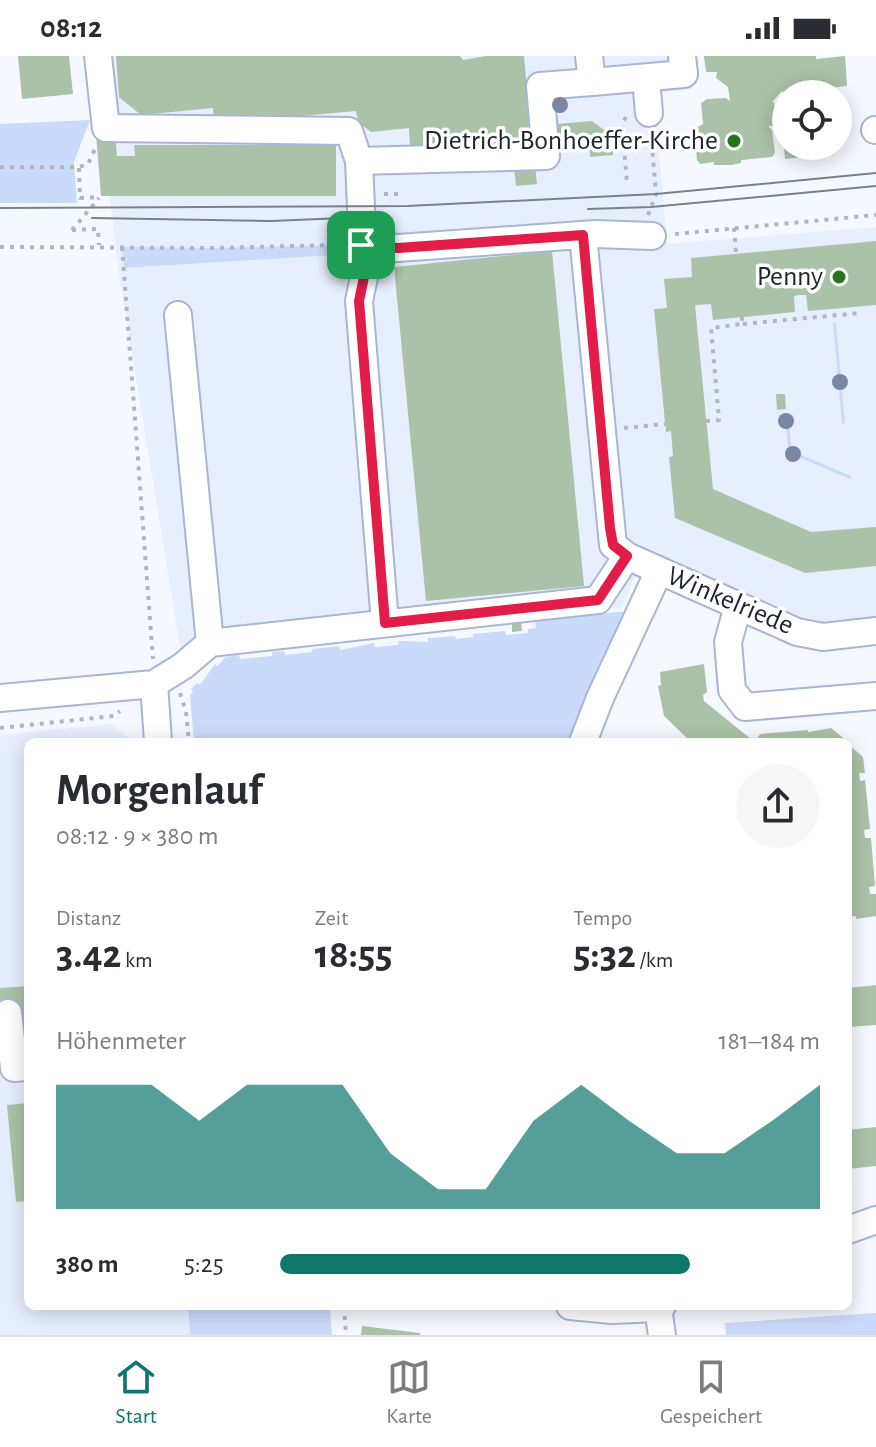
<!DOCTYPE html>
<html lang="de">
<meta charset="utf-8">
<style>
:root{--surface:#fff;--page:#f7f7f7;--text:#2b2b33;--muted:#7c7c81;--line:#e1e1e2;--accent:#0f766e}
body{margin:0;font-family:"Alegreya Sans",sans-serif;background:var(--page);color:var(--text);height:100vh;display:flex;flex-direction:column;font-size:30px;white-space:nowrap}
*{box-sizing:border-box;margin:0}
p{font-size:26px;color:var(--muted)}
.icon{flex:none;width:44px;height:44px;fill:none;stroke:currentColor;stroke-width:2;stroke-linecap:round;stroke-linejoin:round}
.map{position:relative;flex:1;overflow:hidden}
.sheet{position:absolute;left:24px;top:682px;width:828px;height:572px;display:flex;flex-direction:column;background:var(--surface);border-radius:12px;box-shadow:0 4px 20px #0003}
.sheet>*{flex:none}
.tools{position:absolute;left:772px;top:24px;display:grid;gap:16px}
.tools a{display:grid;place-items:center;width:80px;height:80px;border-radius:50%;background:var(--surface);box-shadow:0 4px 20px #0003;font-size:40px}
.pin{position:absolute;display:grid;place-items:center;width:68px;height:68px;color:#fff;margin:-34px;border-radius:16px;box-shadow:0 4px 12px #0006}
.round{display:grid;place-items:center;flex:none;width:84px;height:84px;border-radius:42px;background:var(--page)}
.overview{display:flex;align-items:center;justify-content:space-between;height:136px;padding:0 32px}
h1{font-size:44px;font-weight:600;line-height:60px}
.figures{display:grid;grid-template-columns:repeat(3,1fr);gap:12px;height:136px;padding:8px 32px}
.figures div{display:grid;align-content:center}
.figures b{font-size:40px;font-weight:600}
.figures small{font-size:22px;font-weight:400}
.figures p{font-size:22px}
.chart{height:224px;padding:16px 32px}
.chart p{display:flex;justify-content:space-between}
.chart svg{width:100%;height:144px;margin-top:8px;fill:var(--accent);opacity:.7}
ul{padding:0 32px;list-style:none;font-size:26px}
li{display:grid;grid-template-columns:128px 96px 1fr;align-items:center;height:60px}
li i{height:20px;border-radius:10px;background:var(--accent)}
.status{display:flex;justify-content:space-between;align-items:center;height:56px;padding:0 40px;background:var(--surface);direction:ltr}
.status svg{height:22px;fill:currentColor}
.menu{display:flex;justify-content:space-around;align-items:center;height:112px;border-top:2px solid var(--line);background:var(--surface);font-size:22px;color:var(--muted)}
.menu a{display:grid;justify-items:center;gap:4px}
.menu .selected{color:var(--accent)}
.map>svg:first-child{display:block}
</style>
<div class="status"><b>08:12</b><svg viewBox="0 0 49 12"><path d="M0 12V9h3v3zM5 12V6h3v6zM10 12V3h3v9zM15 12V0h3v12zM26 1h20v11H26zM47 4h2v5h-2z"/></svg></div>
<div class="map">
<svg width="876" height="1279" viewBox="0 0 876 1279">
<rect width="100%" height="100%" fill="#f5f9ff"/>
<g fill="#e7effe">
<path d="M95,0H688L692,33L654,37L667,188L876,171V565L816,572L644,499L622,551L181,598L117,205Z"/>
<path d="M111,668L133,686H28V1250H188L190,1279H0V679Z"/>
</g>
<g fill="#cadafa">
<path d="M90,64L74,106L77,147H0V68Z"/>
<path d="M348,189L349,198L124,212L122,191L209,192Z"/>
<path d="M833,267H836L845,367L842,368Z"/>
<path d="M788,359L792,395L851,420L850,423L789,397L784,360Z"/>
<path d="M629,555L574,686H194L190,639L193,636L191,633L197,627L200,629L215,608L217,610L226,601L239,599L240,603L272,600V596L284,595L285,599L312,596V593L339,590L340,594L374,587L375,591L398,589V585L428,586V582L455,580L456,583L473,581V578L505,575L506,579L528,577V573L536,572L535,564Z"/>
<path d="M188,1250H285L330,1254L332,1279H190Z"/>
<path d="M876,1257V1279H726L725,1267Z"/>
</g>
<g fill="#aac2a7">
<path d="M18,0H69L73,38L22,43Z"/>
<path d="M116,0H460L463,4L486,0H524L532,88L495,93L494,84L410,91L409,72L371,76L358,66L356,55L214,68L213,52L141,59L119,41Z"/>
<path d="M704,0H816V3L845,0L847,30L831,32L828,28L817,29V34L784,37L782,35L772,46L774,47L776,70H768L772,74L775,97L772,101L741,104V107L732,109H714V106L700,108L697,104L694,73L703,68L701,47L707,43L726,42L730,45L728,31L716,22L717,16H706Z"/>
<path d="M592,65L611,79L613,99L590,101L589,87L547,91L545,69Z"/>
<path d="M115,77L117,100H135L134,89H336V140H101L96,78Z"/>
<path d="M783,79H786V90H803L804,101L785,103Z"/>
<path d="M535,109L537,128L516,130L514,111Z"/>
<path d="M876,185V249L808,255L806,239H800L794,240L795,256L713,264L711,248L695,249L713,433L811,476L876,471V510L805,517L675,462L669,401L673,400L671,375L666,376L654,253L667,252L664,223L692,221L691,202Z"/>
<path d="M552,195L584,530L426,545L394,211Z"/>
<path d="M776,338H785L786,353L777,354Z"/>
<path d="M517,566H521L522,575L512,576V567Z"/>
<path d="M704,608L707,636L703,639L704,645L751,683H757L760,678L808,674V676L831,672L848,686H691L664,660L658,630L661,629L660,616Z"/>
<path d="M848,688L863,701L865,717H859L860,725L865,724L870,773L864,774L865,782H871L875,830L869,831L870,838H876V860L856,863V860L848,861Z"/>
<path d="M876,929V969L848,971V932Z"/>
<path d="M28,930V1002L0,1005V932Z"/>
<path d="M28,1047V1145L16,1146L7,1049Z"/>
<path d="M876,1071V1110L848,1113V1074Z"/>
<path d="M362,1270L420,1277V1279H361Z"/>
</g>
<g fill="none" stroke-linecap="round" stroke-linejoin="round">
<defs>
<g id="minor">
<path d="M98,0L106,72L349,75L359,105L364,221L359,245L385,567"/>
<path d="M589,0L592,26L684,18L682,0"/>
<path d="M646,22L649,57"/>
<path d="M875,74H876"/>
<path d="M359,105L546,100L540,30L592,26"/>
<path d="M583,179L613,489L627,500L797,576L823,581L876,575"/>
<path d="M361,189L398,192L595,178L652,180"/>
<path d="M178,259L210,587"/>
<path d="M738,550L728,586L732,634L745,651L876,640"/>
<path d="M154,628L158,686"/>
<path d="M0,642L154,628L183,610L210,587L598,544L627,500"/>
<path d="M583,686L600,642L659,515"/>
<path d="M8,957L14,1012L28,1011"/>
<path d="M848,1174L876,1164"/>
<path d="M570,1250L612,1254L658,1252"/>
<path d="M662,1250L658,1252L662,1279"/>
</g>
</defs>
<use href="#minor" stroke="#a7b6d4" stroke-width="30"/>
<g stroke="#b1b6be" stroke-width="4" stroke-dasharray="4 6" stroke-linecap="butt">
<path d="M626,61L622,68L627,127"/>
<path d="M0,111H79L88,108L95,93"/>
<path d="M79,112L80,142L100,141"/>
<path d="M384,138H402"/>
<path d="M648,159L656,138L651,78"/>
<path d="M734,172L736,198"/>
<path d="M72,174L98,173L99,189"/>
<path d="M72,174L99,142"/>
<path d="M675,178L876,159"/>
<path d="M0,191L209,192L338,189"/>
<path d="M122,191L153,603"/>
<path d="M743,268L860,257"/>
<path d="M706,365L719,364L711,272L742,268V261"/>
<path d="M624,372L665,368"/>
<path d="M180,637L186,656L189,686"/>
<path d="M0,672L114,660L120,655"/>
<path d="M344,1250L346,1279"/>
</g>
<use href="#minor" stroke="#fff" stroke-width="26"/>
<g stroke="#7b8189" stroke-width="2">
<path d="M0,152L407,150L656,138L876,117"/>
<path d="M588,153L651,151L876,130"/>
<path d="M92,162L271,165L368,161"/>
</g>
</g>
<g fill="#7987a4">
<circle cx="560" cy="49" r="8"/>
<circle cx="840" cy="326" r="8"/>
<circle cx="786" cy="365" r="8"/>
<circle cx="793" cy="398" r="8"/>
</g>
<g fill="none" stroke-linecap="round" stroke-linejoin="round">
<defs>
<path id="route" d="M583,179L610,472L613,489L627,500L598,544L385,567L359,245L364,221L361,189L398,192Z"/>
</defs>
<use href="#route" stroke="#fff" stroke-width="16"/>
<use href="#route" stroke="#e11d48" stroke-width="10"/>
</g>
<g fill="#25751d" stroke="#fff" stroke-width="3">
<circle cx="734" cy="85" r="8"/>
<circle cx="839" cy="221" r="8"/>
</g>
<g text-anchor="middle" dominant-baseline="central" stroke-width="7" stroke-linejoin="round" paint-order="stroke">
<g font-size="28" fill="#202631" stroke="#fff" text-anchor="end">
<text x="718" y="85">Dietrich-Bonhoeffer-Kirche</text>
<text x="823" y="221">Penny</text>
</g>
<g font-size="28" fill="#202631" stroke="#fff">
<text transform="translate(730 545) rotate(23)">Winkelriede</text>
</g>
</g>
</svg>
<div class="tools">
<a><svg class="icon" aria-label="locate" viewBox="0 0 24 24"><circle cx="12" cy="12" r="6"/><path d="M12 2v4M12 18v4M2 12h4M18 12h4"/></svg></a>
</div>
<div class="pin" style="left:361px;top:189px;background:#1e9e55"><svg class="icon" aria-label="arrive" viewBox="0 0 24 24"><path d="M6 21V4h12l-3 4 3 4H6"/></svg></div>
<section class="sheet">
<div class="overview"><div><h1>Morgenlauf</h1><p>08:12 · 9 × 380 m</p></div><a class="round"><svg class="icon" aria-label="share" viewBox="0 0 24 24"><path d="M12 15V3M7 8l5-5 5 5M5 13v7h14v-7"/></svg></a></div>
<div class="figures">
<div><p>Distanz</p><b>3.42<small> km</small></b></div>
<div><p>Zeit</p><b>18:55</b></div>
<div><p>Tempo</p><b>5:32<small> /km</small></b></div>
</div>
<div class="chart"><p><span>Höhenmeter</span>181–184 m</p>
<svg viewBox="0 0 160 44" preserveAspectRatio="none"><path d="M0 44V6L10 6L20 6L30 17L40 6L50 6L60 6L70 27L80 38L90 38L100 17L110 6L120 17L130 27L140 27L150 17L160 6V44z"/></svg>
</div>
<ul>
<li><b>380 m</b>5:25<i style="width:76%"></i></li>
</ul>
</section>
</div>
<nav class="menu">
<a class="selected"><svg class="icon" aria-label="home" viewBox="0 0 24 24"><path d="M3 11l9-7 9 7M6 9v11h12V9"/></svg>Start</a>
<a><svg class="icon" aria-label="map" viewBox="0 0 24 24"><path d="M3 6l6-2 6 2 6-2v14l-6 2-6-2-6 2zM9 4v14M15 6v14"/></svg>Karte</a>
<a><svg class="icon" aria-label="saved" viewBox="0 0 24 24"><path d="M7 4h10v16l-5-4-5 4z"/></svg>Gespeichert</a>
</nav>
